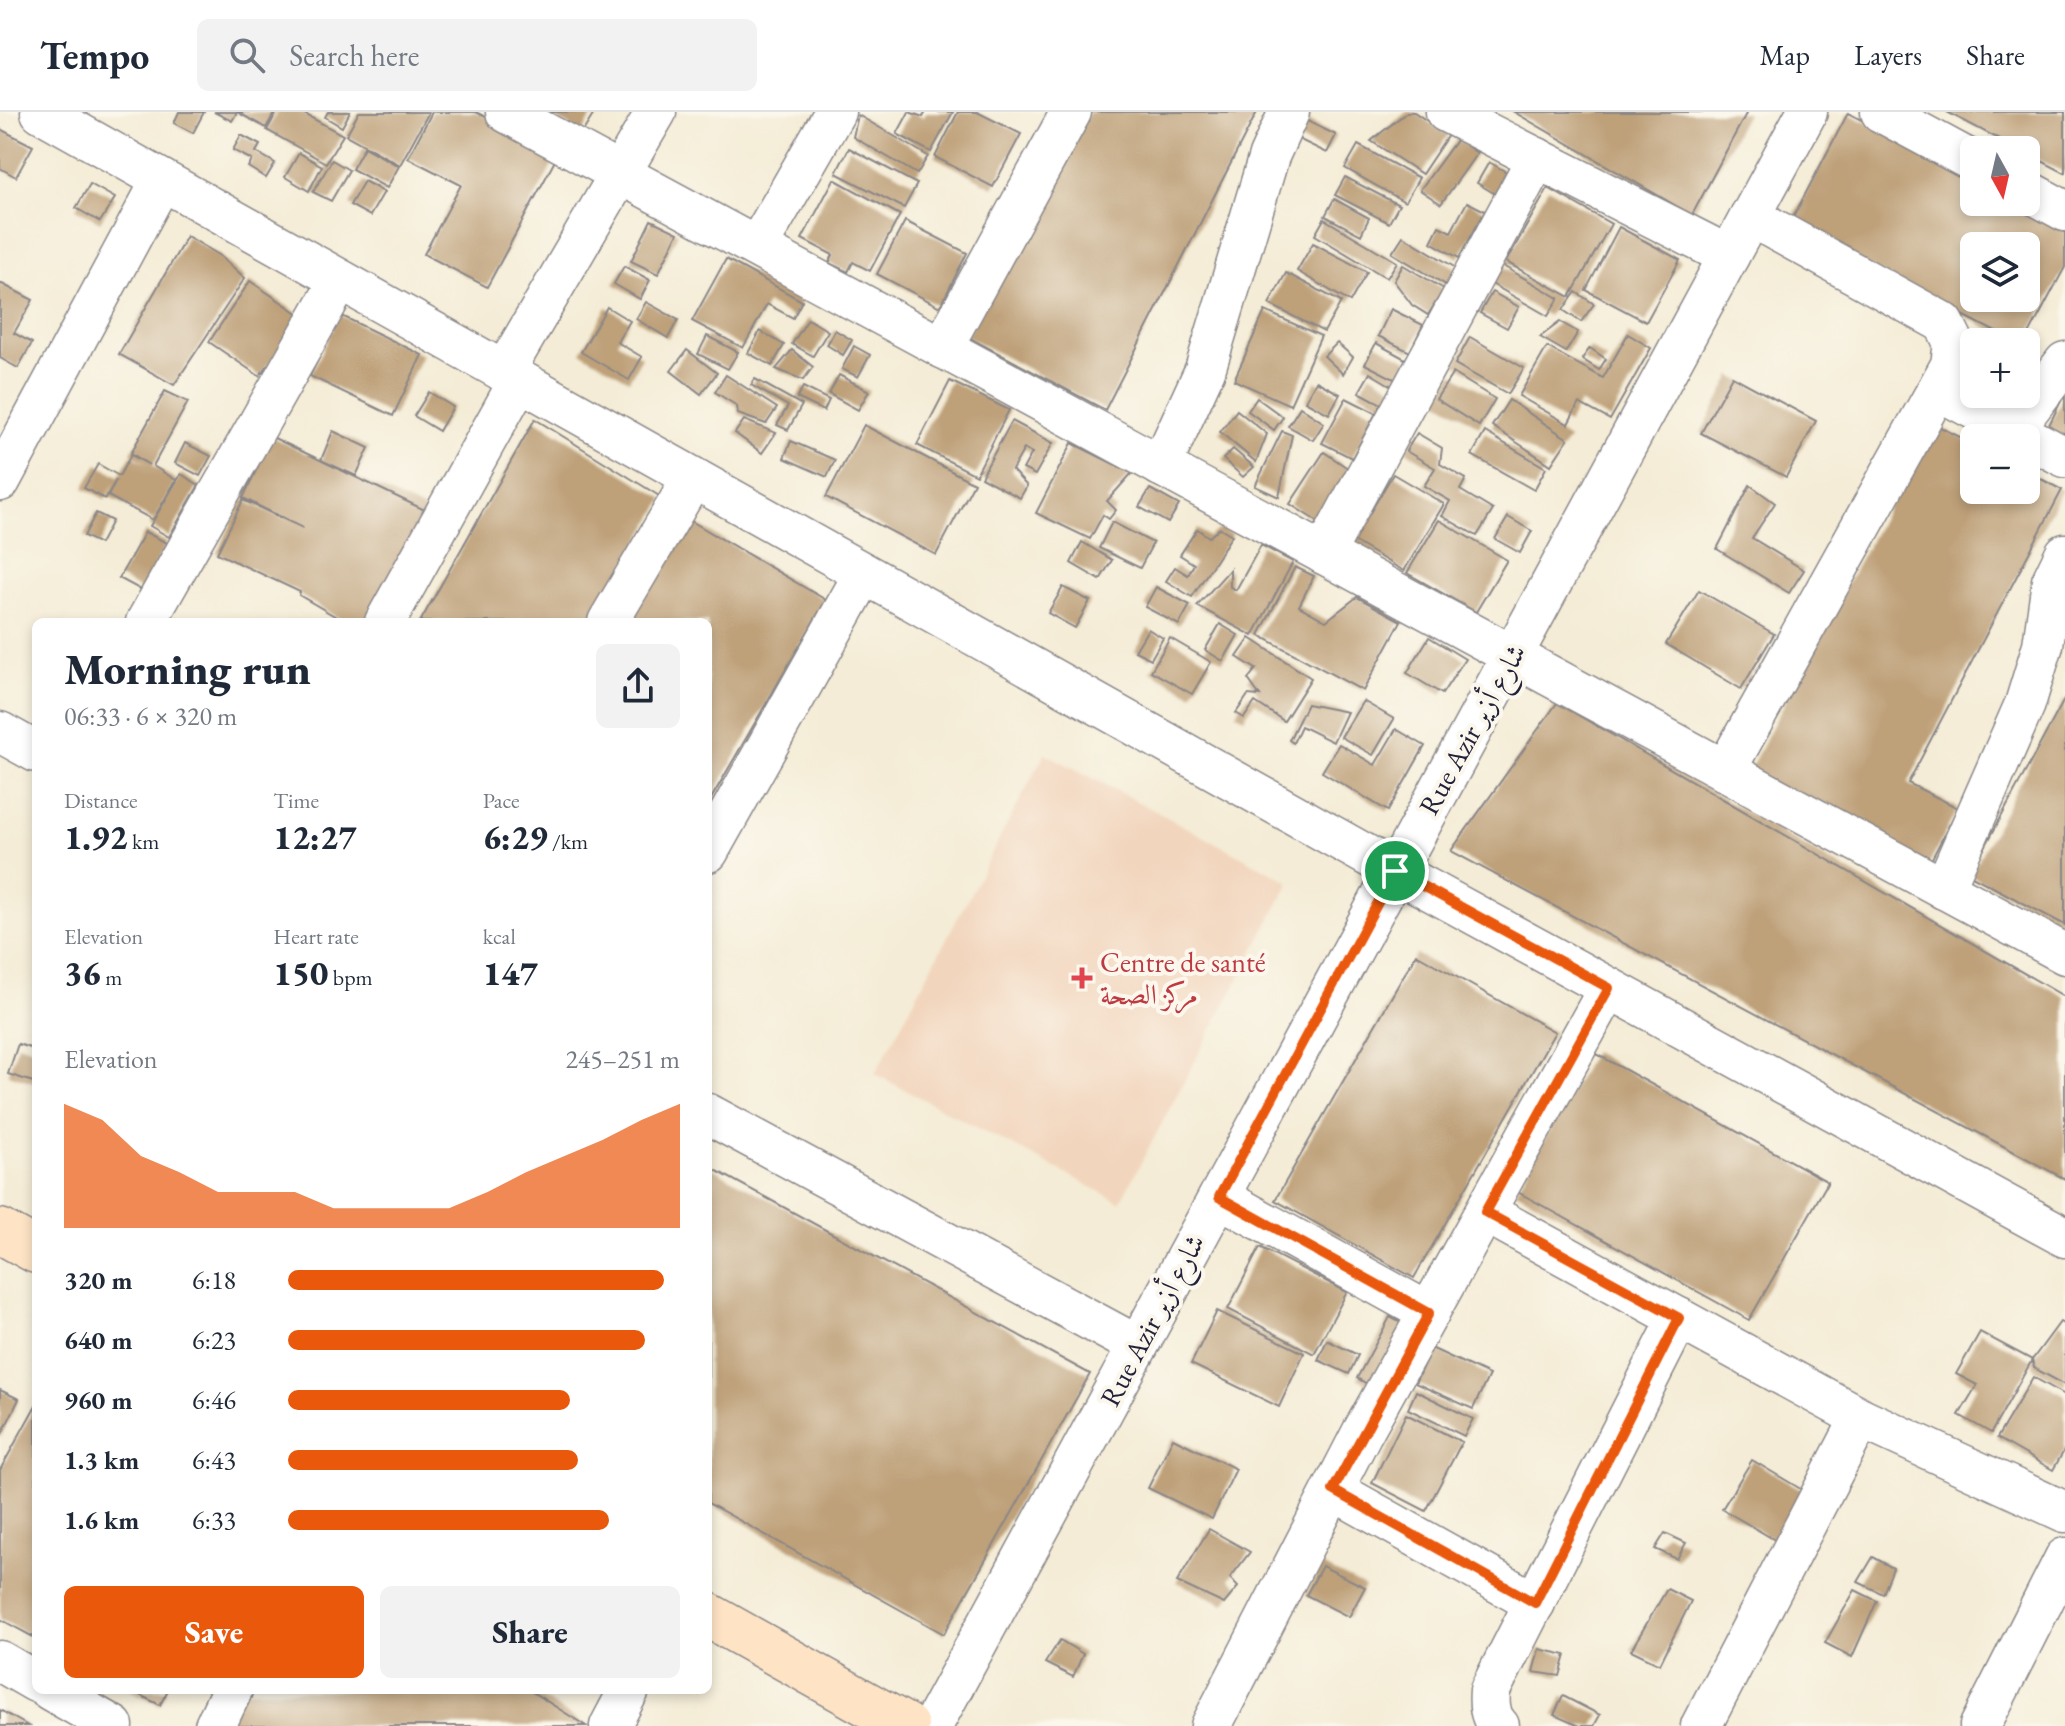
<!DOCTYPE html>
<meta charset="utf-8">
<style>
:root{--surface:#fff;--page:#f2f2f3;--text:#1f2937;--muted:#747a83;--line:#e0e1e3;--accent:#ea580c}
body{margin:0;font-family:"EB Garamond",Amiri,serif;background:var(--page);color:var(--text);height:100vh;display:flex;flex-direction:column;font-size:30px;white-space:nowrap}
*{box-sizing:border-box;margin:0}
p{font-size:26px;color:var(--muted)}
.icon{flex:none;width:44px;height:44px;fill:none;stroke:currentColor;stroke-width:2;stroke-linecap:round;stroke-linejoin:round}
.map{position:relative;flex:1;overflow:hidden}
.sheet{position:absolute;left:32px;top:506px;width:680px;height:1076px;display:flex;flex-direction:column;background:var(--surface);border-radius:12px;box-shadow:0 4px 12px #0003}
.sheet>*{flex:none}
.needle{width:52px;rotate:172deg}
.buttons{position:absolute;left:1960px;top:24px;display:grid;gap:16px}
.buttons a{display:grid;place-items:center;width:80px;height:80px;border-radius:12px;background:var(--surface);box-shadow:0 4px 12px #0003;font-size:40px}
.pin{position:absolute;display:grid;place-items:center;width:68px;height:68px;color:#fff;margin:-34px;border:4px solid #fff;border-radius:50%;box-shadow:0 2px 8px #0007}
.round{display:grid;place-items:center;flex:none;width:84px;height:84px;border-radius:12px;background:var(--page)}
.summary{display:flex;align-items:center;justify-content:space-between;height:136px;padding:0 32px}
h1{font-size:44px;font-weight:800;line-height:60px}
.figures{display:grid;grid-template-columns:repeat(3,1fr);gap:12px;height:136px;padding:8px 32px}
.figures div{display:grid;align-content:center}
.figures b{font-size:34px;font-weight:800}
.figures small{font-size:22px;font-weight:400}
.figures p{font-size:22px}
.chart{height:224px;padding:16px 32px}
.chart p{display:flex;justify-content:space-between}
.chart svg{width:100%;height:144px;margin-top:8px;fill:var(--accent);opacity:.7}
.primary-button{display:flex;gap:16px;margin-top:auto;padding:16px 32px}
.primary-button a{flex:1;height:92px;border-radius:12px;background:var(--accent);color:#fff;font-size:32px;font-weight:800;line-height:92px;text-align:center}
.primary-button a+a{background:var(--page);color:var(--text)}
ul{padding:0 32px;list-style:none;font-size:26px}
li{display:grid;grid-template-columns:128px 96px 1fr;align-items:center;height:60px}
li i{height:20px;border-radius:10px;background:var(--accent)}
header{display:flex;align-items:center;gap:48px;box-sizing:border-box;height:112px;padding:0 40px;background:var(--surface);border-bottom:2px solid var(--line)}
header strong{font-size:38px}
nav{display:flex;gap:44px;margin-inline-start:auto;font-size:28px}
.search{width:560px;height:72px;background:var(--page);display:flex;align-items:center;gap:20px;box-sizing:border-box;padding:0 28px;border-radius:12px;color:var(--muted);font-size:30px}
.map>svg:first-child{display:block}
</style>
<header>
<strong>Tempo</strong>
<div class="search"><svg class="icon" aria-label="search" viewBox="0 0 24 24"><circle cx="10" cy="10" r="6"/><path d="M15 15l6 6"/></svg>Search here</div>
<nav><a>Map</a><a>Layers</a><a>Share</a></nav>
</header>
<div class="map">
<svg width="2065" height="1614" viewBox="0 0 2065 1614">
<rect width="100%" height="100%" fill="#fbf7ec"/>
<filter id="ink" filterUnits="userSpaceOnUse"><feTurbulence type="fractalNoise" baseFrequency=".0125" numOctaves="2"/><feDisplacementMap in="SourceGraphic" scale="16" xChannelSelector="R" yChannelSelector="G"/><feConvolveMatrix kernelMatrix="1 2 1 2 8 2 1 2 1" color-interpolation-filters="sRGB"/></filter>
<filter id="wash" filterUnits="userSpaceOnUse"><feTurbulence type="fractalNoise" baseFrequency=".006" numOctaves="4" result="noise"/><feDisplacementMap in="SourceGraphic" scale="32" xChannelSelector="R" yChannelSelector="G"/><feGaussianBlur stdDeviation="1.8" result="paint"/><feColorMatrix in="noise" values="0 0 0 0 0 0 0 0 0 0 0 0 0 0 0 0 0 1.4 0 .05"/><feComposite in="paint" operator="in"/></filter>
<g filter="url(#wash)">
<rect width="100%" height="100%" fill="#f4ecd6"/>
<path fill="#f2d5bd" d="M1045,641L1290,770L1120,1090L875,962Z"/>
<g id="blocks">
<g fill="#bea079" fill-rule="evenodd">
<path d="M179,0H204L193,21L174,11Z"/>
<path d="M214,0H237L232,9Z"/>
<path d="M237,0H275L266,16Z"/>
<path d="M277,0H301L343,23L326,51L267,18Z"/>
<path d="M328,0H350L342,15L325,5Z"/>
<path d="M359,0H429L400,53L346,23Z"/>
<path d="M432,0H476L558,43L487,175L424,142L461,73L408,46Z"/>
<path d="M545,0H595L582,21Z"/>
<path d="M909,0L923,5L926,0H953L931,40L897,22Z"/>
<path d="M958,0H977L1021,22L993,75L935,45Z"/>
<path d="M1089,0H1257L1105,298L966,224Z"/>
<path d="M1407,0H1414L1448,23L1422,62L1371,29Z"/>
<path d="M1514,0H1747L1692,103Z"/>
<path d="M1947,0H2065V61L2026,41V38H2020Z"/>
<path d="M1848,1L1974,66V90H2019L2065,114V155L2025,230H2015L1789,113ZM1974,134H2026V186H1974Z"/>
<path d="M858,3L928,44L917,62L853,25Z"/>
<path d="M1301,6L1336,23L1327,41L1292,24Z"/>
<path d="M0,17L33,34L16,65L0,56Z"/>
<path d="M241,23L260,33L256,40L275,51L266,66L248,55L252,48L233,38Z"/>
<path d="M1457,27L1477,41L1441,92L1420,78Z"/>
<path d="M1358,33L1419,66L1405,90L1345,56Z"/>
<path d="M364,35L399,54L387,76L352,57Z"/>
<path d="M849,36L917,72L904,96L836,61Z"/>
<path d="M299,41L322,54L309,79L285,65Z"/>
<path d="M332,48L349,58L331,89L313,80Z"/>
<path d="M1489,50L1515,65L1502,86L1477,71Z"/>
<path d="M1345,65L1399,93L1389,111L1335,83Z"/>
<path d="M834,67L900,103L870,159L853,150L848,160L829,151L833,143L802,127Z"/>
<path d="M364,69L384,80L370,104L350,93Z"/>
<path d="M90,72L115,86L100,110L76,96Z"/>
<path d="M1548,76L1611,112L1570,185L1506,150Z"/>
<path d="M1334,87L1369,106L1361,123L1325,104Z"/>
<path d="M1467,90L1485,99L1459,146L1431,130L1439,114L1451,120Z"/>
<path d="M1324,107L1397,150L1387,166L1315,123Z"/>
<path d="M651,108L678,121L658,162L631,149Z"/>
<path d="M905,109L967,141L940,195L877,162Z"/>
<path d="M1619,115L1680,148L1646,210L1586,178Z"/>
<path d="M187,124L219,143L245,166L174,273L119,242Z"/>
<path d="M1403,124L1456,156L1446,173L1392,141Z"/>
<path d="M1313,131L1367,160L1350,190L1297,159Z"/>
<path d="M726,147L802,189L793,206L767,192L743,236L692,209Z"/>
<path d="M1403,153L1444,177L1428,203L1412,193L1394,169Z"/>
<path d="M1501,153L1559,186L1548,204L1490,171Z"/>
<path d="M624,154L650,168L640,187L614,172Z"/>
<path d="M1286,161L1341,190L1324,220L1269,192Z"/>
<path d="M250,169L305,206L259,264L209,230Z"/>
<path d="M0,171L33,188L14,221L32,231L18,256L0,246Z"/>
<path d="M1492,180L1519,195L1507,216L1480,201Z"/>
<path d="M1576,180L1594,192L1581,210L1563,198Z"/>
<path d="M646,190L678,208L668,226L636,207Z"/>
<path d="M607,195L630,209L617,230L642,245L629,268L581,240Z"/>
<path d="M1391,197L1423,213L1410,240L1378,224Z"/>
<path d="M1265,199L1321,224L1290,293L1234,268Z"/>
<path d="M340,203L422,243L393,304L310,264Z"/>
<path d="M808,207L828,219L813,244L792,232Z"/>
<path d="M1560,210L1578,220L1566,240L1540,225Z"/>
<path d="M835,218L852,228L843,243L827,233Z"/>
<path d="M760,219L784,233L772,254L748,241Z"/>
<path d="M1628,222L1651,236L1610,308L1579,291L1568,312L1519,284L1547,235L1603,266Z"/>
<path d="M707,224L738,240L728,257L698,242Z"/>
<path d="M1470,225L1524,256L1508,282L1455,252Z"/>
<path d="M1337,231L1353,245L1343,262L1324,244Z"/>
<path d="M1376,231L1409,249L1398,269L1365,252Z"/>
<path d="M854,234L870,243L858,265L842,257Z"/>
<path d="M1590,236L1606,247L1599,258L1582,247Z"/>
<path d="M687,238L717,261L701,282L671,259Z"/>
<path d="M792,238L813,255L803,268L776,257Z"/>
<path d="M1370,261L1395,276L1385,294L1359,280Z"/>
<path d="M1453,261L1495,287L1479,314L1436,287Z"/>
<path d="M726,263L777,296L766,312L738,302L737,294L715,280Z"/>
<path d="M839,263L869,279L858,298L829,282Z"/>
<path d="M1732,264L1816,309L1786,365L1701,321Z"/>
<path d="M755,267L802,293L788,318L777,313L788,294L751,273Z"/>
<path d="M950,269L1009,298L976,363L917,333Z"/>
<path d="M1316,269L1340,282L1329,302L1305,289Z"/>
<path d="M803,275L829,288L824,299L797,286Z"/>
<path d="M165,279L188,290L153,354L176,368L153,408L108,384L116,368L105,387L84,376L98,352L119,364L131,343L149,353L131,341Z"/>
<path d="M429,280L453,295L439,319L414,304Z"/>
<path d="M2065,281V331L2045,321Z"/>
<path d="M1257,286L1283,305L1274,318L1248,299Z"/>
<path d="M1346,286L1376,301L1352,346L1322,331Z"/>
<path d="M1509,288L1568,327L1551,353L1492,314Z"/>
<path d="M1300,295L1324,311L1313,328L1288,314Z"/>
<path d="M1237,298L1267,322L1256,350L1220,320Z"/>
<path d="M535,307L664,387L592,510H420Z"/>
<path d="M744,308L776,321L762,341L735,321Z"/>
<path d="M1012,309L1053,331L1035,363L1023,357L1032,341L1024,337L1012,358L1027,374L1020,386L981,365Z"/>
<path d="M1932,311L1974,332V378H2026V359L2062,378L1908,671L1958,696L1927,756L1747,662Z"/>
<path d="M864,313L974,371L936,443L826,385Z"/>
<path d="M333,319L369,336L356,364L321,348Z"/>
<path d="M1282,319L1292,323L1279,385L1255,374Z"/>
<path d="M1485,320L1546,356L1534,378L1472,343Z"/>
<path d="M1417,321L1442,336L1440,352L1466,367L1460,378L1493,398L1477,424L1442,404L1450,389L1424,374L1435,356L1406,339Z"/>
<path d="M272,325L433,402L375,510H345L299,483L300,480L217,441L243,388L303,416L243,386Z"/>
<path d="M791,329L835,348L827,365L784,346Z"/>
<path d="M185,331L211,344L200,364L175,351Z"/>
<path d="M1072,331L1132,361L1107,389L1116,398L1109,407L1103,403L1090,427L1036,401Z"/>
<path d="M1233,337L1254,355L1243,365L1223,347Z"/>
<path d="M1324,340L1352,359L1318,410L1290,392Z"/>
<path d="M181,362L199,373L169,425L150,414Z"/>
<path d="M1393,362L1444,392L1404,459L1353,429Z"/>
<path d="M1750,373L1775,391L1752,426L1804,458L1789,481L1717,437Z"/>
<path d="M1150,377L1179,393L1168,411L1139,395Z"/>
<path d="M96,401L112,409L100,432L84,424Z"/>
<path d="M1508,405L1532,419L1520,441L1495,427Z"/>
<path d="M1439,408L1507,448L1476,500L1407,461Z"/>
<path d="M691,409L826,488L708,692V510H629Z"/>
<path d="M1112,410L1153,431L1140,456L1099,436Z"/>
<path d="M1220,416L1232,423L1192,485L1166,469L1175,455L1188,463L1194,452L1180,443L1197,417L1209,425Z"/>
<path d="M145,420L167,431L141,478L119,466Z"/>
<path d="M1082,430L1112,448L1100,468L1071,451Z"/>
<path d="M1261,433L1293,450L1253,524L1197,494L1230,457V475L1236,478Z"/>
<path d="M1295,455L1314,464L1299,494L1326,509L1357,485L1401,509L1363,579L1259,523Z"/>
<path d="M1063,475L1090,489L1075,516L1048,501Z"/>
<path d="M1156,475L1190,493L1179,513L1145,495Z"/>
<path d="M1699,478L1774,522L1741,577L1666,532Z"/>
<path d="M1220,512L1238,523L1223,549L1205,538Z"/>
<path d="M1148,517L1163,526L1151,547L1135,539Z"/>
<path d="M1429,525L1465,547L1442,582L1407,561Z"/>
<path d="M1170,526L1211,550L1192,582L1151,559Z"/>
<path d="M1250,526L1311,566L1284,609L1255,590L1244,606L1236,601L1248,583L1260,584L1248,567L1256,557L1237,545Z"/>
<path d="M2065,586V813L1970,763Z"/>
<path d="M1363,589L1394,607L1373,643L1341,625Z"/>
<path d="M1557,591L2065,885V1067L1451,739Z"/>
<path d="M1307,592L1347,600L1333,630L1301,614L1293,631L1289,628Z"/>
<path d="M1396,617L1425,634L1388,699L1322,660L1339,632L1375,653Z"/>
<path d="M1416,842L1555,920L1414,1166L1275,1088Z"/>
<path d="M18,932L36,938V971L8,962Z"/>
<path d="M1593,940L1828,1070L1749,1208L1516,1079Z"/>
<path d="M708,1054L1090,1262L944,1522L708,1391Z"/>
<path d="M1260,1135L1347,1180L1314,1242L1228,1197Z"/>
<path d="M1217,1199L1304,1241L1279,1295L1191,1252Z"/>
<path d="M1390,1205L1409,1215L1376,1277L1357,1266Z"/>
<path d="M2060,1210L2065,1213V1273L2034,1256L2032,1248L1991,1321L1959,1303L1977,1273L1956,1262L1980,1220L2032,1248Z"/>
<path d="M1327,1228L1358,1243L1349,1262L1318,1248Z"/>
<path d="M1431,1236L1489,1263L1473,1297L1415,1271Z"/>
<path d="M2033,1265L2065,1283V1337L2053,1358L1997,1326Z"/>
<path d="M0,1278L19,1287L0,1326Z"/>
<path d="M1416,1279L1473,1307L1464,1324L1408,1297Z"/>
<path d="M36,1293V1520L33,1525L0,1507V1358Z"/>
<path d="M1406,1302L1462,1330L1426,1399L1372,1371Z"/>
<path d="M1173,1326L1236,1357L1212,1407L1148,1376Z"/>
<path d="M1752,1348L1809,1382L1780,1431L1722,1397Z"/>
<path d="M1209,1417L1250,1440L1230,1466L1238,1475L1224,1492L1177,1470Z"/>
<path d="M1665,1421L1686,1431L1677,1447L1655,1437Z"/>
<path d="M1873,1445L1893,1456L1883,1482L1858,1470Z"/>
<path d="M1322,1454L1365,1475L1349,1505L1306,1483Z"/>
<path d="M1667,1477L1691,1489L1660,1552L1631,1538Z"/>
<path d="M1855,1478L1877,1489L1852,1545L1825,1531Z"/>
<path d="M1060,1528L1083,1542L1073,1565L1045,1551Z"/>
<path d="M1539,1537L1566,1543L1560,1564L1533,1560Z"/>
<path d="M129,1578H168L160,1593Z"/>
<path d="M245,1578H529L586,1614H222Z"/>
<path d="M1563,1584L1600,1603L1594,1614H1579L1554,1603Z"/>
<path d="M0,1598L28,1614H0Z"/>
</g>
</g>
</g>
<g filter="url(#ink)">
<use href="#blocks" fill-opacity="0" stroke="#8b8788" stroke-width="2"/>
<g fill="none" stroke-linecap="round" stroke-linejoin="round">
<defs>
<g id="street">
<path d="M41,0L1395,759L2065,1125"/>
<path d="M506,0L2065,842"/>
<path d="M1446,0L1729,144"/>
<path d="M1881,0L1974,50"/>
<path d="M2026,78L2065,99"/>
<path d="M757,135L835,0"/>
<path d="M942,236L1071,0"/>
<path d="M504,260L656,0"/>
<path d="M1938,278L2065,345"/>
<path d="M2013,318L2065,250"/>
<path d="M1161,354L1205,258L1269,44L1289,0"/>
<path d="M0,369L162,68"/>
<path d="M1324,442L1537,46"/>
<path d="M146,510L340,168"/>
<path d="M385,510L519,269"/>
<path d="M608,510L693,366"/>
<path d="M0,620L36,640"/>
<path d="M1725,659L1951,253L1954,231L1944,211L1750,104"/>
<path d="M708,740L864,462"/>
<path d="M1944,777L2025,592L2043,533L2052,469L2065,442"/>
<path d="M708,1002L1138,1234"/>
<path d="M1219,1085L1429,1201"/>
<path d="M1485,1100L1861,1306"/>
<path d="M1333,1378L1535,1491"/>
<path d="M0,1549L36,1570"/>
<path d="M50,1578L113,1614"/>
<path d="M215,1614L232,1578"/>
<path d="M610,1614L629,1578"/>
<path d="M932,1614L1807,0"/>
<path d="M1211,1614L1362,1321L1609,876"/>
<path d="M1499,1614C1489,1604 1489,1592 1490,1578L1679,1206"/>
<path d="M1701,1614L1861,1306L2065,1400"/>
<path d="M1980,1614L2065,1446"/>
</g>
<g id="secondary">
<path d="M0,1119L36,1139"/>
<path d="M708,1503L906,1614"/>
</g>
</defs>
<use href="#street" stroke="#8b8788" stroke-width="43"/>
<use href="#secondary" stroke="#8b8788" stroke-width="47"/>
<use href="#street" stroke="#fff" stroke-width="40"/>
<use href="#secondary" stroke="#fee4c5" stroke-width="44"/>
</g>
</g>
<g fill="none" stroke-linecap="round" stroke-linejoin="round" filter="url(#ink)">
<defs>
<path id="route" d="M1395,759L1609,876L1485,1100L1679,1206L1535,1491L1333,1378L1429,1201L1219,1085Z"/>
</defs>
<use href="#route" stroke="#fff" stroke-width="16"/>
<use href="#route" stroke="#ea580c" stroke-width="10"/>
</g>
<path fill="#e0444e" stroke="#fbf7ec" stroke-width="3" d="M1078 854h8v8h8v8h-8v8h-8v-8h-8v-8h8z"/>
<g text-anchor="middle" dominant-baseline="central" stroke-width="8" stroke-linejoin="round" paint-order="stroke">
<g font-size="28" fill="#22223b" stroke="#fbf7ec">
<text transform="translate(1472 617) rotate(-61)">Rue Azir شارع أزير</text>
<text transform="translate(1152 1208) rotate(-62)">Rue Azir شارع أزير</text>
</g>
<g font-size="28" fill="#be3a42" stroke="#fbf7ec" text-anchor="start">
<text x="1100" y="850">Centre de santé<tspan x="1100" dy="32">مركز الصحة</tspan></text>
</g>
</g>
</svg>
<div class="buttons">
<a><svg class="needle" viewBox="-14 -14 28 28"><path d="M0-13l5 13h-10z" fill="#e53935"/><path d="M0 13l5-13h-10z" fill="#747a83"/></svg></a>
<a><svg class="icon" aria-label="layers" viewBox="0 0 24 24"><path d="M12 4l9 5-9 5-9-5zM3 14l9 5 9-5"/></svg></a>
<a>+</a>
<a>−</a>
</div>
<div class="pin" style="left:1395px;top:759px;background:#1e9e55"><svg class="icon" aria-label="arrive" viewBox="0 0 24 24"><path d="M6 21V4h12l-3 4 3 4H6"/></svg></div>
<section class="sheet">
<div class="summary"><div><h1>Morning run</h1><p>06:33 · 6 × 320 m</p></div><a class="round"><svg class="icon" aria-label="share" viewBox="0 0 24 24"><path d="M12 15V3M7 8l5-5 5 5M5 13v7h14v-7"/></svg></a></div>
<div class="figures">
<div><p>Distance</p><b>1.92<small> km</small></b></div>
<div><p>Time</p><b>12:27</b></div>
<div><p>Pace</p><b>6:29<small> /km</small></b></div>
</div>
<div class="figures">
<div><p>Elevation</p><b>36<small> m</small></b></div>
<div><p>Heart rate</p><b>150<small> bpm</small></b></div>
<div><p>kcal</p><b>147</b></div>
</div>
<div class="chart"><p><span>Elevation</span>245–251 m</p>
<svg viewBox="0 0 160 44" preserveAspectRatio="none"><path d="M0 44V6L10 11L20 22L30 27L40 33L50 33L60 33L70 38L80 38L90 38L100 38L110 33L120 27L130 22L140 17L150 11L160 6V44z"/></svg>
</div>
<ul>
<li><b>320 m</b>6:18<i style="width:96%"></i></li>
<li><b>640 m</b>6:23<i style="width:91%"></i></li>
<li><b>960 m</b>6:46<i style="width:72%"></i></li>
<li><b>1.3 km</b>6:43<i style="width:74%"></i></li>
<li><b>1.6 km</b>6:33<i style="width:82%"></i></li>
</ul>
<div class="primary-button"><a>Save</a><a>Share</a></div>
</section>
</div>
